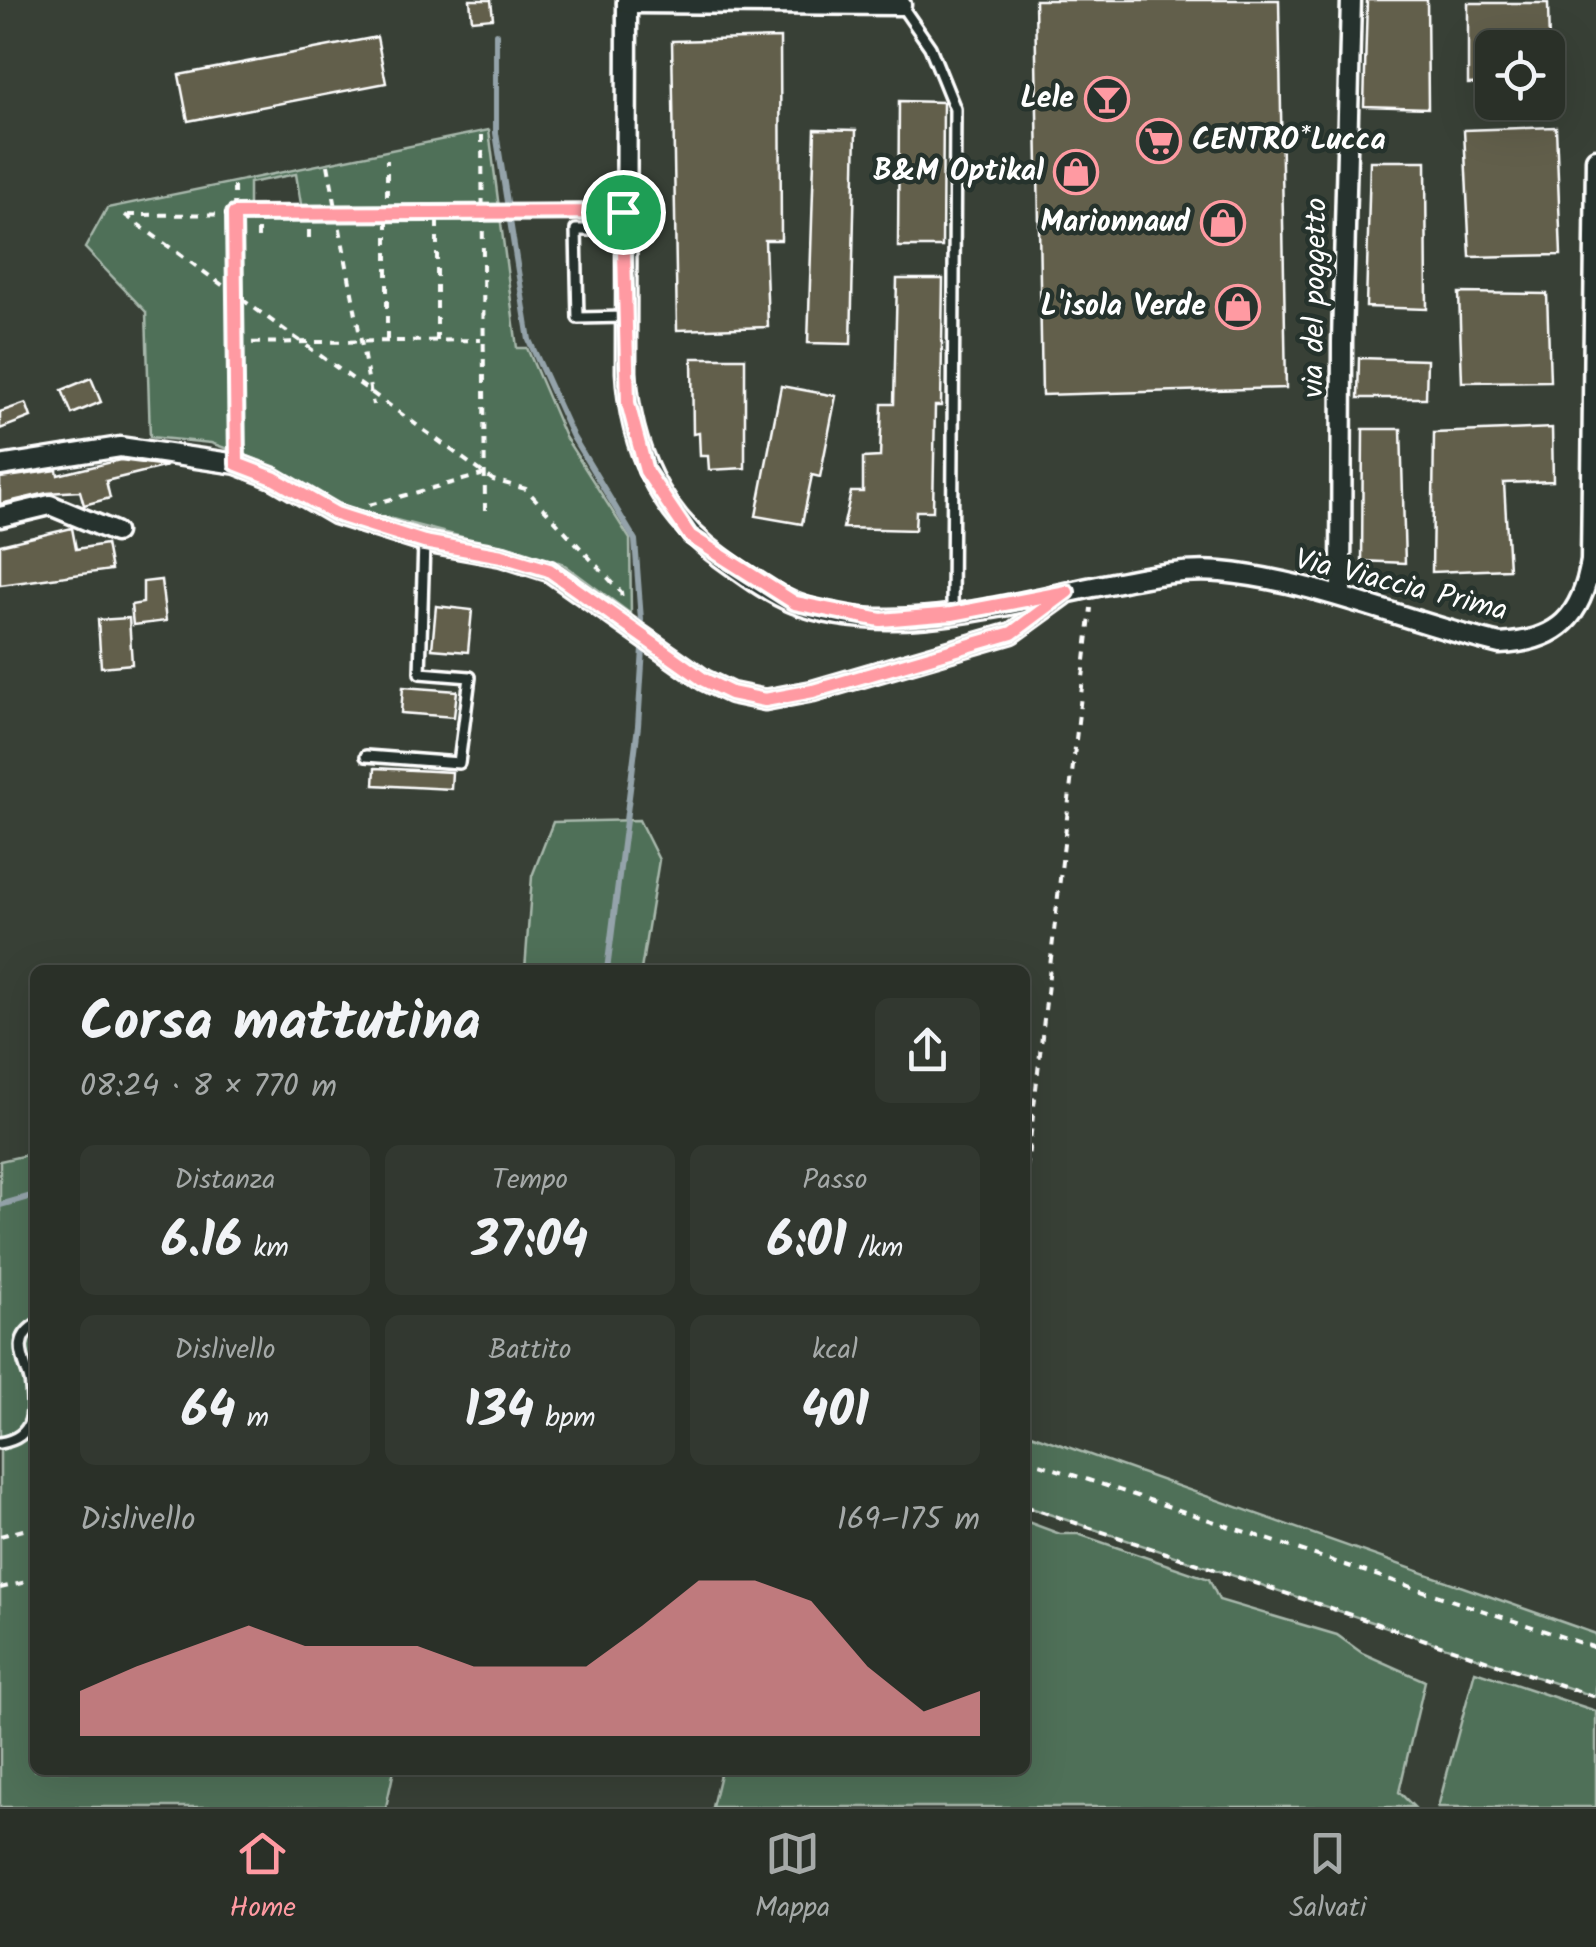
<!DOCTYPE html>
<html lang="it">
<meta charset="utf-8">
<style>
:root{--surface:#2a3028;--page:#323830;--text:#f1f3f6;--muted:#a5a9a8;--line:#464b45;--accent:#ff9aa2}
body{margin:0;font-family:Kalam,sans-serif;background:var(--page);color:var(--text);height:100vh;display:flex;flex-direction:column;font-size:38px;white-space:nowrap}
*{box-sizing:border-box;margin:0}
p{font-size:32px;color:var(--muted)}
.icon{flex:none;width:55px;height:55px;fill:none;stroke:currentColor;stroke-width:2;stroke-linecap:round;stroke-linejoin:round}
.map{position:relative;flex:1;overflow:hidden}
.sheet{position:absolute;left:30px;top:965px;width:1000px;height:810px;display:flex;flex-direction:column;background:var(--surface);border-radius:15px;box-shadow:0 10px 40px #0002,0 0 0 2px var(--line)}
.sheet>*{flex:none}
.buttons{position:absolute;left:1475px;top:30px;display:grid;gap:20px}
.buttons a{display:grid;place-items:center;width:90px;height:90px;border-radius:15px;background:var(--surface);box-shadow:0 10px 40px #0002,0 0 0 2px var(--line);font-size:50px}
.pin{position:absolute;display:grid;place-items:center;width:85px;height:85px;color:#fff;margin:-42px;border:5px solid #fff;border-radius:50%;box-shadow:0 2px 10px #0007}
.round{display:grid;place-items:center;flex:none;width:105px;height:105px;border-radius:15px;background:var(--page)}
.headline{display:flex;align-items:center;justify-content:space-between;height:170px;padding:0 50px}
h1{font-size:55px;font-weight:800;line-height:75px}
.figures{display:grid;grid-template-columns:repeat(3,1fr);gap:15px;height:170px;padding:10px 50px}
.figures div{display:grid;align-content:center;border-radius:15px;background:var(--page);text-align:center}
.figures b{font-size:50px;font-weight:800}
.figures small{font-size:28px;font-weight:400}
.figures p{font-size:28px}
.chart{height:280px;padding:20px 50px}
.chart p{display:flex;justify-content:space-between}
.chart svg{width:100%;height:180px;margin-top:10px;fill:var(--accent);opacity:.7}
.dock{display:flex;justify-content:space-around;align-items:center;height:140px;border-top:2px solid var(--line);background:var(--surface);font-size:28px;color:var(--muted)}
.dock a{display:grid;justify-items:center;gap:5px}
.dock .current{color:var(--accent)}
.map>svg:first-child{display:block}
</style>
<div class="map">
<svg width="1596" height="1807" viewBox="0 0 1596 1807">
<rect width="100%" height="100%" fill="#384036"/>
<filter id="ink" filterUnits="userSpaceOnUse"><feTurbulence type="fractalNoise" baseFrequency=".01" numOctaves="2"/><feDisplacementMap in="SourceGraphic" scale="20" xChannelSelector="R" yChannelSelector="G"/><feConvolveMatrix kernelMatrix="1 2 1 2 8 2 1 2 1" color-interpolation-filters="sRGB"/></filter>
<g filter="url(#ink)">
<g fill="#507059" stroke="#a8b8ac" stroke-width="2.5" fill-rule="evenodd">
<path d="M489,130L517,348H527L565,437L630,539L631,614L562,563L342,506L261,461L211,443L150,437L146,312L85,248L107,208ZM296,174L302,210H249V183Z"/>
<path d="M639,820L659,860L641,970H525L532,876L553,822Z"/>
<path d="M35,1153V1770H394L386,1807H0V1161Z"/>
<path d="M1025,1432L1596,1634V1697L1025,1506Z"/>
<path d="M1025,1521L1060,1534H1078L1209,1579L1219,1600L1337,1635L1362,1653L1425,1681L1399,1792L1414,1807H712L721,1770H1025Z"/>
<path d="M1475,1671L1596,1711V1807H1438Z"/>
</g>
<g fill="none" stroke-linecap="round" stroke-linejoin="round">
<g stroke="#94a3aa" stroke-width="6">
<path d="M496,34V133L529,340L573,437L635,540L641,620"/>
<path d="M607,970L638,726L643,649"/>
<path d="M0,1205L35,1195"/>
</g>
</g>
<g fill="#625f4c" stroke="#fff" stroke-width="2.5">
<path d="M470,0H491L493,18L472,20Z"/>
<path d="M1035,0H1279L1286,388L1042,395Z"/>
<path d="M1367,0H1427L1428,108L1364,106Z"/>
<path d="M1468,3H1548L1549,48H1492V83L1468,84Z"/>
<path d="M377,37L386,83L188,121L179,75Z"/>
<path d="M780,38L781,240H765L768,327L677,330L672,41Z"/>
<path d="M899,101L943,102L942,247H898Z"/>
<path d="M1556,127L1561,255L1470,257L1464,130Z"/>
<path d="M815,129L856,130L851,344L808,343Z"/>
<path d="M1370,161H1426L1427,309L1366,307Z"/>
<path d="M897,279H943L941,406H935L933,511H916L915,530L843,528L851,492H863V458L880,457L882,404H894Z"/>
<path d="M1459,293L1547,294L1550,381L1462,382Z"/>
<path d="M692,358H745V468L709,470L708,456H700L699,433L693,434Z"/>
<path d="M1359,358L1427,360L1426,398H1358Z"/>
<path d="M91,378L101,402L72,414L62,390Z"/>
<path d="M781,386L836,396L820,477L812,475L802,524L756,516Z"/>
<path d="M26,403L31,417L0,429V412Z"/>
<path d="M1552,428L1553,481L1504,483L1509,569L1432,572L1434,433Z"/>
<path d="M1363,429H1401L1405,563L1362,561Z"/>
<path d="M120,460L167,466L106,481L110,498L84,505L80,491L47,493L0,504V478L57,470L58,475Z"/>
<path d="M72,528L76,549L106,544L111,570L0,585V545Z"/>
<path d="M161,580L166,621L133,625L131,605L143,603V582Z"/>
<path d="M436,606L472,610L468,652L432,649Z"/>
<path d="M129,618L132,664L101,667L98,620Z"/>
<path d="M403,687L457,691L454,717L401,713Z"/>
<path d="M375,768L452,772L451,789L374,785Z"/>
</g>
<g fill="none" stroke-linecap="round" stroke-linejoin="round">
<defs>
<g id="service">
<path d="M901,5L930,47L955,109L952,615"/>
<path d="M624,230H576L578,318L626,317"/>
<path d="M366,756L459,763L470,677L420,673L424,542"/>
<path d="M30,1380C23,1358 12,1340 35,1325"/>
<path d="M0,1443C37,1437 34,1410 30,1380L35,1375"/>
</g>
<g id="minor">
<path d="M627,0L626,372C630,448 660,515 723,559C744,574 769,593 794,603C885,639 1001,606 1093,587C1135,579 1178,568 1221,572C1317,581 1406,622 1500,644C1558,641 1582,617 1591,561L1596,159"/>
<path d="M627,3L901,5"/>
<path d="M0,466L120,447L237,464L273,478L335,514L424,542L502,556L549,571L704,680L731,693L765,700L813,691L1012,633L1063,596"/>
<path d="M0,517L50,505L115,532"/>
<path d="M1341,596L1342,342L1351,0"/>
</g>
</defs>
<use href="#service" stroke="#fff" stroke-width="16"/>
<use href="#minor" stroke="#fff" stroke-width="25"/>
<g stroke="#fff" stroke-width="4" stroke-dasharray="8 8" stroke-linecap="butt">
<path d="M482,135L485,510"/>
<path d="M328,165L373,405"/>
<path d="M234,186L237,446"/>
<path d="M125,215L493,480L526,489L621,592L622,599"/>
<path d="M128,215L608,212"/>
<path d="M258,238V214"/>
<path d="M309,238V214"/>
<path d="M387,340V160"/>
<path d="M437,341V213"/>
<path d="M236,343L481,340"/>
<path d="M369,505L485,474"/>
<path d="M1025,1185L1091,608"/>
<path d="M1025,1459L1596,1648"/>
<path d="M1025,1506L1596,1697"/>
<path d="M0,1536L35,1527"/>
<path d="M0,1588L35,1580"/>
</g>
<use href="#service" stroke="#26332d" stroke-width="9"/>
<use href="#minor" stroke="#26332d" stroke-width="18"/>
</g>
</g>
<g fill="none" stroke-linecap="round" stroke-linejoin="round" filter="url(#ink)">
<defs>
<path id="route" d="M623,212L628,403L646,471L690,536L795,603L881,620L952,614L1067,592L1012,633L813,691L765,700L731,693L704,680L549,570L502,556L424,542L336,514L273,478L237,464L234,214Z"/>
</defs>
<use href="#route" stroke="#fff" stroke-width="20"/>
<use href="#route" stroke="#ff9aa2" stroke-width="12"/>
</g>
<defs>
<symbol id="bar-ring" viewBox="-11 -11 22 22"><circle r="9.5" fill="#26332d" stroke="#ff9aa2" stroke-width="1.5"/><path d="M-6-5H6L.8 .8V4.5H3.5V6h-7V4.5H-.8V.8Z" fill="#ff9aa2"/></symbol>
<symbol id="supermarket-ring" viewBox="-11 -11 22 22"><circle r="9.5" fill="#26332d" stroke="#ff9aa2" stroke-width="1.5"/><path d="M-6-5.5h2.5l.6 2H6L4.5 2H-2.5L-4.4-4H-6ZM-1.5 3.2a1.3 1.3 0 1 0 .1 0ZM3 3.2a1.3 1.3 0 1 0 .1 0Z" fill="#ff9aa2"/></symbol>
<symbol id="shop-ring" viewBox="-11 -11 22 22"><circle r="9.5" fill="#26332d" stroke="#ff9aa2" stroke-width="1.5"/><path d="M-5-2.5h2.3a2.7 3.5 0 0 1 5.4 0H5L5.5 6h-11ZM-1.5-2.5h3a1.5 2.3 0 0 0-3 0Z" fill="#ff9aa2"/></symbol>
</defs>
<g fill-rule="evenodd">
<use href="#bar-ring" x="1082" y="74" width="50" height="50"/>
<use href="#supermarket-ring" x="1134" y="116" width="50" height="50"/>
<use href="#shop-ring" x="1051" y="147" width="50" height="50"/>
<use href="#shop-ring" x="1198" y="198" width="50" height="50"/>
<use href="#shop-ring" x="1213" y="282" width="50" height="50"/>
</g>
<g text-anchor="middle" dominant-baseline="central" stroke-width="9" stroke-linejoin="round" paint-order="stroke">
<g font-size="30" font-weight="bold" fill="#fff" stroke="#26332d" text-anchor="end">
<text x="1074" y="99">Lele</text>
<text x="1192" y="141" text-anchor="start">CENTRO*Lucca</text>
<text x="1044" y="172">B&amp;M Optikal</text>
<text x="1190" y="223">Marionnaud</text>
<text x="1206" y="307">L'isola Verde</text>
</g>
<g font-size="30" fill="#fff" stroke="#26332d">
<text transform="translate(1316 298) rotate(-89)">via del poggetto</text>
<text transform="translate(1401 586) rotate(14)">Via Viaccia Prima</text>
</g>
</g>
</svg>
<div class="buttons">
<a><svg class="icon" aria-label="locate" viewBox="0 0 24 24"><circle cx="12" cy="12" r="6"/><path d="M12 2v4M12 18v4M2 12h4M18 12h4"/></svg></a>
</div>
<div class="pin" style="left:623px;top:212px;background:#1e9e55"><svg class="icon" aria-label="arrive" viewBox="0 0 24 24"><path d="M6 21V4h12l-3 4 3 4H6"/></svg></div>
<section class="sheet">
<div class="headline"><div><h1>Corsa mattutina</h1><p>08:24 · 8 × 770 m</p></div><a class="round"><svg class="icon" aria-label="share" viewBox="0 0 24 24"><path d="M12 15V3M7 8l5-5 5 5M5 13v7h14v-7"/></svg></a></div>
<div class="figures">
<div><p>Distanza</p><b>6.16<small> km</small></b></div>
<div><p>Tempo</p><b>37:04</b></div>
<div><p>Passo</p><b>6:01<small> /km</small></b></div>
</div>
<div class="figures">
<div><p>Dislivello</p><b>64<small> m</small></b></div>
<div><p>Battito</p><b>134<small> bpm</small></b></div>
<div><p>kcal</p><b>401</b></div>
</div>
<div class="chart"><p><span>Dislivello</span>169–175 m</p>
<svg viewBox="0 0 160 44" preserveAspectRatio="none"><path d="M0 44V33L10 27L20 22L30 17L40 22L50 22L60 22L70 27L80 27L90 27L100 17L110 6L120 6L130 11L140 27L150 38L160 33V44z"/></svg>
</div>
</section>
</div>
<nav class="dock">
<a class="current"><svg class="icon" aria-label="home" viewBox="0 0 24 24"><path d="M3 11l9-7 9 7M6 9v11h12V9"/></svg>Home</a>
<a><svg class="icon" aria-label="map" viewBox="0 0 24 24"><path d="M3 6l6-2 6 2 6-2v14l-6 2-6-2-6 2zM9 4v14M15 6v14"/></svg>Mappa</a>
<a><svg class="icon" aria-label="saved" viewBox="0 0 24 24"><path d="M7 4h10v16l-5-4-5 4z"/></svg>Salvati</a>
</nav>
